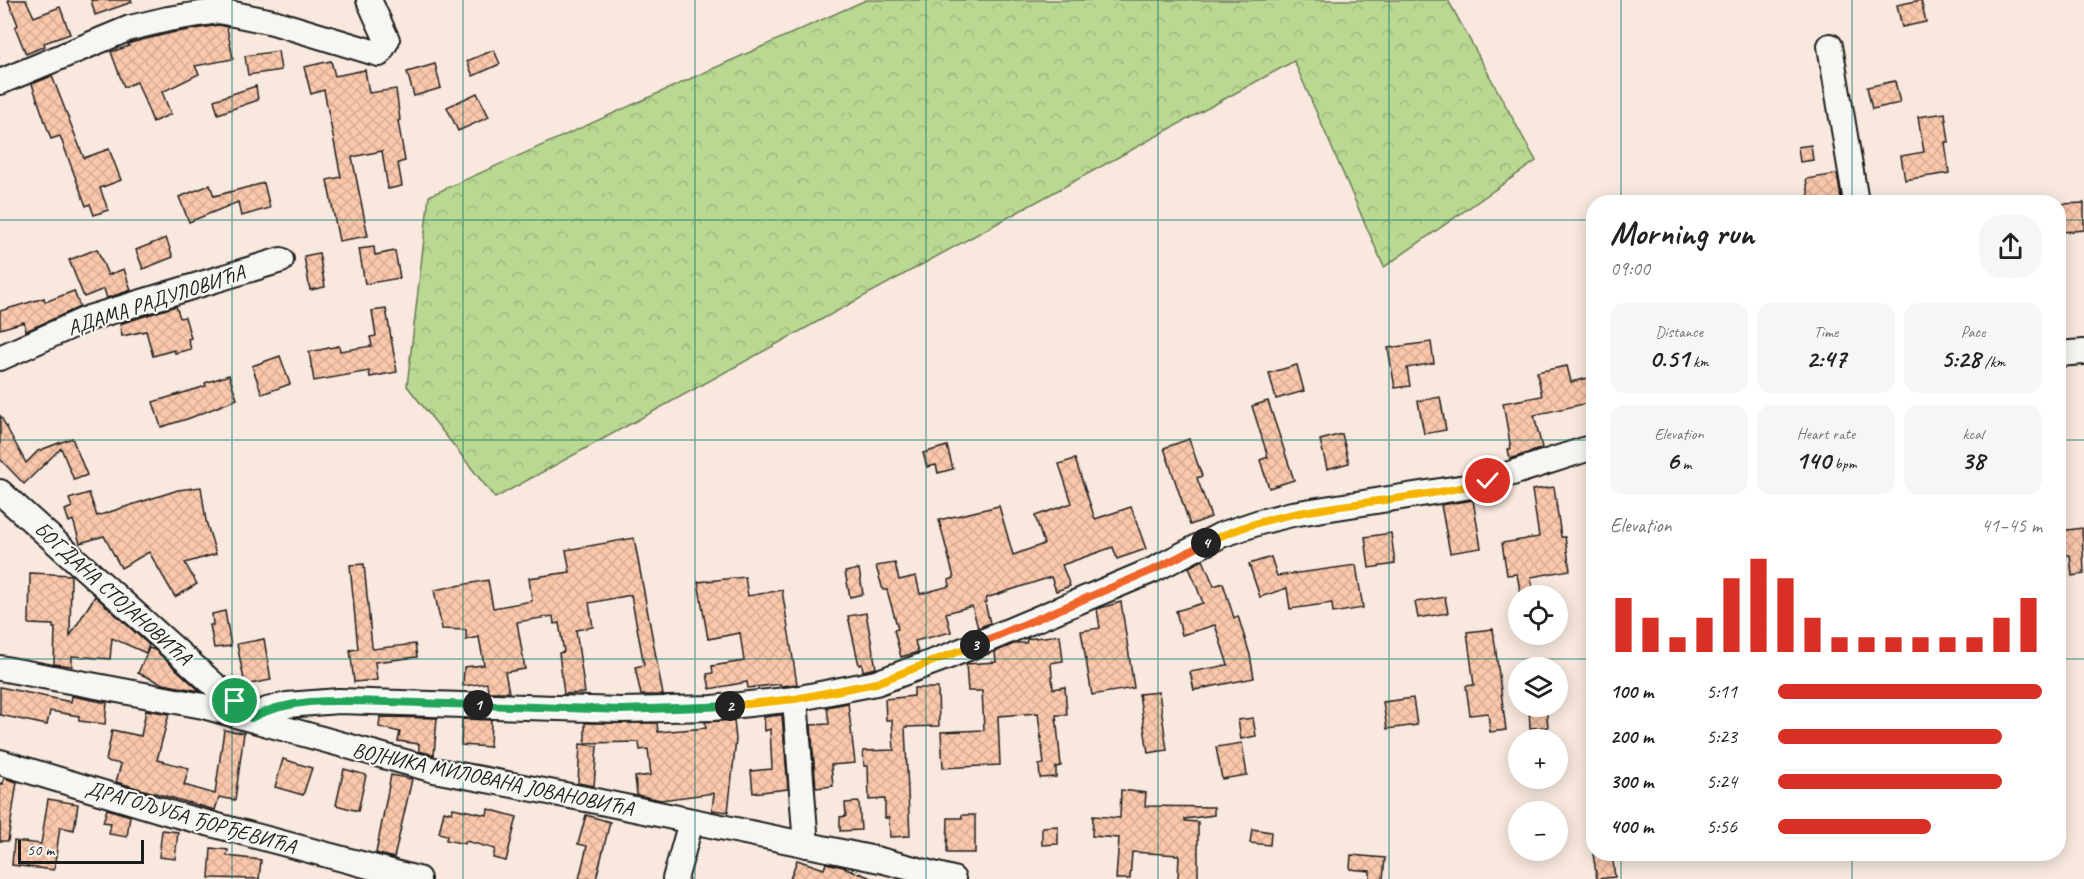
<!DOCTYPE html>
<meta charset="utf-8">
<style>
:root{--surface:#fff;--page:#f6f6f6;--text:#222;--muted:#767676;--accent:#d93025}
body{margin:0;font-family:Caveat,sans-serif;background:var(--page);color:var(--text);height:100vh;display:flex;flex-direction:column;font-size:22px;white-space:nowrap}
*{box-sizing:border-box;margin:0}
p{font-size:20px;color:var(--muted)}
.icon{flex:none;width:33px;height:33px;fill:none;stroke:currentColor;stroke-width:2;stroke-linecap:round;stroke-linejoin:round}
.map{position:relative;flex:1;overflow:hidden}
.details{position:absolute;left:1586px;top:195px;width:480px;height:666px;display:flex;flex-direction:column;background:var(--surface);border-radius:24px;box-shadow:0 3px 15px #0003}
.details>*{flex:none}
.tools{position:absolute;left:1508px;top:585px;display:grid;gap:12px}
.tools a{display:grid;place-items:center;width:60px;height:60px;border-radius:50%;background:var(--surface);box-shadow:0 3px 15px #0003;font-size:30px}
.scale{position:absolute;left:18px;bottom:15px;width:126px;box-sizing:border-box;padding-left:6px;border:3px solid #1c1c1c;border-top:0;font-size:16px;line-height:21px;white-space:nowrap;color:#1c1c1c;-webkit-text-stroke:4px #f6f6f2;paint-order:stroke}
.pin{position:absolute;display:grid;place-items:center;width:51px;height:51px;color:#fff;margin:-26px;border:3px solid #fff;border-radius:50%;box-shadow:0 2px 6px #0007}
.km{position:absolute;width:30px;height:30px;margin:-15px;border-radius:50%;background:#222;color:#fff;font-size:16px;line-height:30px;text-align:center}
.round{display:grid;place-items:center;flex:none;width:63px;height:63px;border-radius:24px;background:var(--page)}
.overview{display:flex;align-items:center;justify-content:space-between;height:102px;padding:0 24px}
h1{font-size:33px;font-weight:700;line-height:45px}
.figures{display:grid;grid-template-columns:repeat(3,1fr);gap:9px;height:102px;padding:6px 24px}
.figures div{display:grid;align-content:center;border-radius:15px;background:var(--page);text-align:center}
.figures b{font-size:26px;font-weight:700}
.figures small{font-size:16px;font-weight:400}
.figures p{font-size:16px}
.chart{height:168px;padding:12px 24px}
.chart p{display:flex;justify-content:space-between}
.chart svg{width:100%;height:108px;margin-top:6px;stroke:var(--accent);stroke-width:6}
ul{padding:0 24px;list-style:none;font-size:20px}
li{display:grid;grid-template-columns:96px 72px 1fr;align-items:center;height:45px}
li i{height:15px;border-radius:8px;background:var(--accent)}
.map>svg:first-child{display:block}
</style>
<div class="map">
<svg width="2084" height="879" viewBox="0 0 2084 879">
<defs>
<pattern id="forest-crowns" width="20" height="18" patternUnits="userSpaceOnUse" patternTransform="scale(1.5)"><rect width="20" height="18" fill="#b9d891"/><path d="M2 6a3 3 0 1 1 6 0M12 15a3 3 0 1 1 6 0" fill="none" stroke="#9eb97c"/></pattern>
<pattern id="building-cross-hatch" width="8" height="8" patternUnits="userSpaceOnUse" patternTransform="scale(1.5)"><rect width="8" height="8" fill="#fbc8ac"/><path d="M0 0l8 8M0 8l8-8" fill="none" stroke="#d7ab93"/></pattern>
</defs>
<rect width="100%" height="100%" fill="#f8e8dd"/>
<filter id="ink" filterUnits="userSpaceOnUse"><feTurbulence type="fractalNoise" baseFrequency=".0167" numOctaves="2"/><feDisplacementMap in="SourceGraphic" scale="12" xChannelSelector="R" yChannelSelector="G"/><feConvolveMatrix kernelMatrix="1 2 1 2 8 2 1 2 1" color-interpolation-filters="sRGB"/></filter>
<g filter="url(#ink)">
<path fill="url(#forest-crowns)" stroke="#6a7a56" stroke-width="1.5" d="M866,0H1448L1536,161L1384,267L1294,61L495,498L407,386L429,196Z"/>
<g fill="url(#building-cross-hatch)" stroke="#1c1c1c" stroke-width="1.5">
<path d="M8,0H26L34,17L60,7L70,34L44,43L45,46L26,54L15,27L18,25Z"/>
<path d="M91,0H131L132,2L95,15Z"/>
<path d="M1921,0L1926,22L1902,27L1897,5Z"/>
<path d="M219,25L227,27L233,59L195,66L199,74L162,92L171,114L153,122L137,82L124,87L111,52L129,46L128,44L134,42L171,33Z"/>
<path d="M494,50L500,64L473,76L467,61Z"/>
<path d="M278,51L281,70L248,75L245,56Z"/>
<path d="M331,61L335,76L365,70L369,93L396,89L400,120L398,121L405,161L398,163L402,186L388,189L382,151L352,157L368,236L339,241L327,180L341,177L324,90L311,94L304,67Z"/>
<path d="M435,64L441,88L414,96L407,72Z"/>
<path d="M52,76L84,158L109,149L121,180L100,188L108,210L94,215L90,204L86,206L60,136L51,139L32,84Z"/>
<path d="M1895,81L1900,103L1872,109L1867,87Z"/>
<path d="M256,86L258,100L218,114L214,100Z"/>
<path d="M477,93L489,117L458,131L447,107Z"/>
<path d="M1945,113L1949,142H1945L1949,173L1905,180L1901,156L1924,152L1918,117Z"/>
<path d="M1811,145L1813,160L1800,162L1798,147Z"/>
<path d="M1837,174L1841,199L1810,202L1806,179Z"/>
<path d="M264,183L270,208L241,216L238,202L189,222L179,197L210,185L214,196Z"/>
<path d="M2084,203V230L2063,232L2061,204Z"/>
<path d="M166,238L173,257L143,269L136,250Z"/>
<path d="M374,247L375,255L395,251L400,278L365,284L359,249Z"/>
<path d="M97,249L108,275L124,269L131,290L107,298L104,289L84,297L69,260Z"/>
<path d="M319,253L325,287L310,290L304,256Z"/>
<path d="M74,291L80,307L26,331L24,322L0,329V311L44,298L45,302Z"/>
<path d="M176,306L180,318L185,317L191,338L188,339L191,349L175,353L174,350L153,356L146,331L122,336L120,324Z"/>
<path d="M386,309L397,372L370,377L369,371L314,381L309,352L339,346L340,351L372,346L370,337L376,336L372,311Z"/>
<path d="M1431,342L1434,363L1407,368L1410,386L1395,388L1388,348Z"/>
<path d="M280,356L290,384L262,394L252,366Z"/>
<path d="M1297,365L1304,391L1276,399L1269,373Z"/>
<path d="M1567,366L1571,382L1593,377V402L1534,415L1542,448L1510,459L1508,449H1511L1503,403L1542,396L1537,372Z"/>
<path d="M229,375L237,399L190,418L161,427L153,402L206,386L205,383Z"/>
<path d="M1440,397L1446,430L1424,434L1418,401Z"/>
<path d="M1268,401L1294,480L1269,488L1260,460L1268,457L1252,406Z"/>
<path d="M0,415L26,463L38,451L72,438L87,475L74,480L61,448L24,484L0,459Z"/>
<path d="M1342,434L1349,463L1327,469L1320,440Z"/>
<path d="M1189,439L1202,476L1197,478L1211,517L1190,525L1164,448Z"/>
<path d="M947,446L953,469L938,473L936,465L927,467L923,453Z"/>
<path d="M1075,459L1095,519L1131,507L1146,549L1117,559L1113,547L1062,565L1070,586L1056,591L1051,577L986,598L987,602L985,603L990,623L978,628L972,606L946,613L951,632L915,641L918,652L901,657L894,630L898,629L887,590H883L876,566L895,563L899,580L916,576L920,594L950,586L949,580L954,578L939,520L999,506L1013,555L1044,544L1035,516L1072,503L1059,464Z"/>
<path d="M201,487L206,521L216,554L185,563L197,584L175,597L149,552L121,568L104,536L80,543L73,520L69,522L65,510L72,507L69,499L89,493L97,516L178,490Z"/>
<path d="M1554,487L1561,537H1565L1570,570L1531,577L1534,596H1521L1517,574L1507,575L1502,543L1539,537L1532,490Z"/>
<path d="M1473,500L1481,548L1450,553L1441,505Z"/>
<path d="M2082,528L2084,574L2072,576L2070,555H2062L2060,531Z"/>
<path d="M1391,533L1395,564L1369,568L1365,537Z"/>
<path d="M634,538L663,695H641L635,667L644,665L631,595L589,603L593,627L576,630L585,693L564,694L559,653L564,652L559,623L554,624L553,616L517,622L525,669L505,672L509,692H488L487,683L463,686L464,667L484,665L479,637L466,640V630L442,629L434,590L488,580L493,608L532,601L529,578L570,572L566,550Z"/>
<path d="M1271,557L1277,576L1356,565L1363,608L1333,613L1332,603L1290,609L1287,588L1260,597L1249,564Z"/>
<path d="M1203,560L1214,586L1223,583L1234,618L1238,616L1250,655L1254,678L1194,690L1190,672L1228,665L1215,625L1182,635L1176,611L1203,603L1189,567Z"/>
<path d="M364,564L372,647L373,649L415,644L417,657L375,662L377,680L354,682L350,650L358,649L350,565Z"/>
<path d="M859,569L863,594L850,597L845,572Z"/>
<path d="M30,573L71,575L70,636L95,596L149,645L146,653L112,638L110,659L72,656V666L54,664L55,628H53V625L29,624Z"/>
<path d="M745,577L748,596L782,590L797,684L781,686L780,684L748,688L747,682L710,689L707,674L713,673L712,666L744,661L740,633L708,639L698,582Z"/>
<path d="M1445,597L1448,613L1418,618L1415,602Z"/>
<path d="M1121,602L1134,688L1092,695L1081,631L1100,628L1097,609Z"/>
<path d="M225,611L231,646L214,648L210,625H213L212,614Z"/>
<path d="M866,613L876,668L863,671L862,664L859,665L848,616Z"/>
<path d="M1493,629L1506,730L1490,732L1488,713L1470,715L1466,686L1474,685L1467,632Z"/>
<path d="M1060,635L1063,661L1051,663L1053,689L1065,687L1067,715H1056L1061,766L1056,767V777L1040,778L1039,765L1044,764L1038,713L998,716L1000,765L943,768L941,732L984,730L982,691H968L966,664L996,662L995,652L1016,643H1026L1027,639Z"/>
<path d="M264,639L271,680L245,685L237,644Z"/>
<path d="M149,648L155,650L200,691L163,684L138,673Z"/>
<path d="M0,687L71,702L72,696L107,703L105,724L79,721V716L50,711L47,725L0,715Z"/>
<path d="M914,688H938L939,726L905,727L910,836L890,837L889,818H885V799L869,800L868,766H864L863,751L894,750L892,720H886L885,699L914,696Z"/>
<path d="M1159,692L1167,750L1148,753L1139,694Z"/>
<path d="M1413,698L1417,725L1387,729L1383,702Z"/>
<path d="M848,703L855,763L831,765L833,786L816,788L811,725L829,724L827,707Z"/>
<path d="M1529,706H1546L1548,727L1530,728Z"/>
<path d="M146,710L169,714L157,760L189,768L184,785L215,794L224,730L244,733L235,800L219,797L215,810L116,782L121,764L106,761L112,730L141,736Z"/>
<path d="M782,715L788,789L753,793L751,771L772,769L770,729L765,731L764,717Z"/>
<path d="M380,717L437,718L434,755L419,751V744L398,741L400,732L379,727Z"/>
<path d="M1253,718L1256,736L1241,739L1238,720Z"/>
<path d="M462,719L491,720L490,747L461,745Z"/>
<path d="M734,720L736,740L728,812L712,810L714,793L661,800L637,795L635,777L651,775L648,749L640,750L639,742L585,743V723H657L658,732L706,728L705,722Z"/>
<path d="M1242,743L1247,775L1222,779L1216,747Z"/>
<path d="M580,744L597,746L594,786L578,783Z"/>
<path d="M283,759L312,768L303,795L275,787Z"/>
<path d="M344,769L366,775L358,811L336,805Z"/>
<path d="M391,775L412,779L394,858L376,853Z"/>
<path d="M4,778L17,782L8,841H0V783L3,784Z"/>
<path d="M1121,790L1146,793L1145,806L1214,807V815L1185,819V821L1198,822V879H1178L1179,855L1132,852L1130,879H1116L1119,838L1092,836L1093,816L1120,818Z"/>
<path d="M48,799L78,804L74,830L60,827L54,870L12,865L14,841L41,844Z"/>
<path d="M859,802L861,830L840,831V817L846,816L845,803Z"/>
<path d="M453,808L487,815L488,809L517,817L506,861L493,858L495,849L466,841L465,844L446,840L447,835L439,833L444,811L452,813Z"/>
<path d="M107,809L130,816L127,837L109,834L111,823L103,822Z"/>
<path d="M586,815L610,822L596,879H579L587,846L578,844Z"/>
<path d="M962,815H975V853H947L948,818H962Z"/>
<path d="M1058,826V844L1042,845V827Z"/>
<path d="M1252,829L1271,832L1270,845L1250,843Z"/>
<path d="M162,830L178,832L175,859L159,857Z"/>
<path d="M211,848L228,850L227,856L261,860L259,879L209,878Z"/>
<path d="M1593,854H1612L1615,877L1597,879Z"/>
<path d="M1351,855L1385,858L1383,879H1370V871L1350,869Z"/>
<path d="M797,860L824,869L826,863L843,867L869,877V879H790Z"/>
</g>
<g fill="none" stroke-linecap="round" stroke-linejoin="round">
<defs>
<g id="minor">
<path d="M1830,46L1856,202"/>
<path d="M0,82L130,28L168,19L219,11L273,22L379,54L387,40L369,0"/>
<path d="M2058,354L2084,352"/>
<path d="M0,358L89,318L281,260"/>
<path d="M0,492L250,717"/>
<path d="M0,668L203,706L434,770L591,800L880,860L953,879"/>
<path d="M795,699L806,845"/>
<path d="M251,718L267,710L287,705L339,701L622,710L713,708L795,699L876,683L949,656L1153,570L1221,535L1260,522L1292,514L1472,486L1593,447"/>
<path d="M0,762L173,814L418,879"/>
<path d="M675,879L691,822"/>
</g>
</defs>
<use href="#minor" stroke="#1c1c1c" stroke-width="28"/>
<use href="#minor" stroke="#f6f6f2" stroke-width="24"/>
</g>
</g>
<g fill="none" stroke-linecap="round" stroke-linejoin="round" filter="url(#ink)">
<defs>
<path id="split-1" d="M235,701L251,718C293,696 343,701 389,702C418,703 448,704 478,705"/>
<path id="split-2" d="M478,705L622,710L730,706"/>
<path id="split-3" d="M730,706L795,699L876,683L975,645"/>
<path id="split-4" d="M975,645L1153,570L1206,543"/>
<path id="split-5" d="M1206,543C1293,499 1396,507 1488,481"/>
</defs>
<use href="#split-1" stroke="#fff" stroke-width="12"/>
<use href="#split-2" stroke="#fff" stroke-width="12"/>
<use href="#split-3" stroke="#fff" stroke-width="12"/>
<use href="#split-4" stroke="#fff" stroke-width="12"/>
<use href="#split-5" stroke="#fff" stroke-width="12"/>
<use href="#split-1" stroke="#22a559" stroke-width="8"/>
<use href="#split-2" stroke="#22a559" stroke-width="8"/>
<use href="#split-3" stroke="#f5b400" stroke-width="8"/>
<use href="#split-4" stroke="#f0652b" stroke-width="8"/>
<use href="#split-5" stroke="#f5b400" stroke-width="8"/>
</g>
<path fill="none" stroke="#0f766e" stroke-width="1.5" stroke-opacity="0.55" d="M232,0V879M463,0V879M695,0V879M926,0V879M1158,0V879M1389,0V879M1621,0V202M1852,0V202M0,220H1593M2058,220H2084M0,440H1593M2058,440H2084M0,659H1593M2058,659H2084M1621,854V879M1852,854V879"/>
<g text-anchor="middle" dominant-baseline="central" stroke-width="4.5" stroke-linejoin="round" paint-order="stroke">
<g font-size="21" fill="#1c1c1c" stroke="#f6f6f2">
<text transform="translate(156 300) rotate(-18)">АДАМА РАДУЛОВИЋА</text>
<text transform="translate(113 593) rotate(42)">БОГДАНА СТОЈАНОВИЋА</text>
<text transform="translate(493 779) rotate(12)">ВОЈНИКА МИЛОВАНА ЈОВАНОВИЋА</text>
<text transform="translate(191 817) rotate(16)">ДРАГОЉУБА ЂОРЂЕВИЋА</text>
</g>
</g>
</svg>
<div class="tools">
<a><svg class="icon" aria-label="locate" viewBox="0 0 24 24"><circle cx="12" cy="12" r="6"/><path d="M12 2v4M12 18v4M2 12h4M18 12h4"/></svg></a>
<a><svg class="icon" aria-label="layers" viewBox="0 0 24 24"><path d="M12 4l9 5-9 5-9-5zM3 14l9 5 9-5"/></svg></a>
<a>+</a>
<a>−</a>
</div>
<div class="scale">50 m</div>
<div class="pin" style="left:235px;top:701px;background:#1e9e55"><svg class="icon" aria-label="arrive" viewBox="0 0 24 24"><path d="M6 21V4h12l-3 4 3 4H6"/></svg></div>
<div class="pin" style="left:1488px;top:481px;background:#d93025"><svg class="icon" aria-label="check" viewBox="0 0 24 24"><path d="M5 12l5 5 9-10"/></svg></div>
<b class="km" style="left:478px;top:705px">1</b>
<b class="km" style="left:730px;top:706px">2</b>
<b class="km" style="left:975px;top:645px">3</b>
<b class="km" style="left:1206px;top:543px">4</b>
<section class="details">
<div class="overview"><div><h1>Morning run</h1><p>09:00</p></div><a class="round"><svg class="icon" aria-label="share" viewBox="0 0 24 24"><path d="M12 15V3M7 8l5-5 5 5M5 13v7h14v-7"/></svg></a></div>
<div class="figures">
<div><p>Distance</p><b>0.51<small> km</small></b></div>
<div><p>Time</p><b>2:47</b></div>
<div><p>Pace</p><b>5:28<small> /km</small></b></div>
</div>
<div class="figures">
<div><p>Elevation</p><b>6<small> m</small></b></div>
<div><p>Heart rate</p><b>140<small> bpm</small></b></div>
<div><p>kcal</p><b>38</b></div>
</div>
<div class="chart"><p><span>Elevation</span>41–45 m</p>
<svg viewBox="0 0 160 44" preserveAspectRatio="none"><path d="M5 44V22M15 44V30M25 44V38M35 44V30M45 44V14M55 44V6M65 44V14M75 44V30M85 44V38M95 44V38M105 44V38M115 44V38M125 44V38M135 44V38M145 44V30M155 44V22"/></svg>
</div>
<ul>
<li><b>100 m</b>5:11<i style="width:100%"></i></li>
<li><b>200 m</b>5:23<i style="width:85%"></i></li>
<li><b>300 m</b>5:24<i style="width:85%"></i></li>
<li><b>400 m</b>5:56<i style="width:58%"></i></li>
</ul>
</section>
</div>
